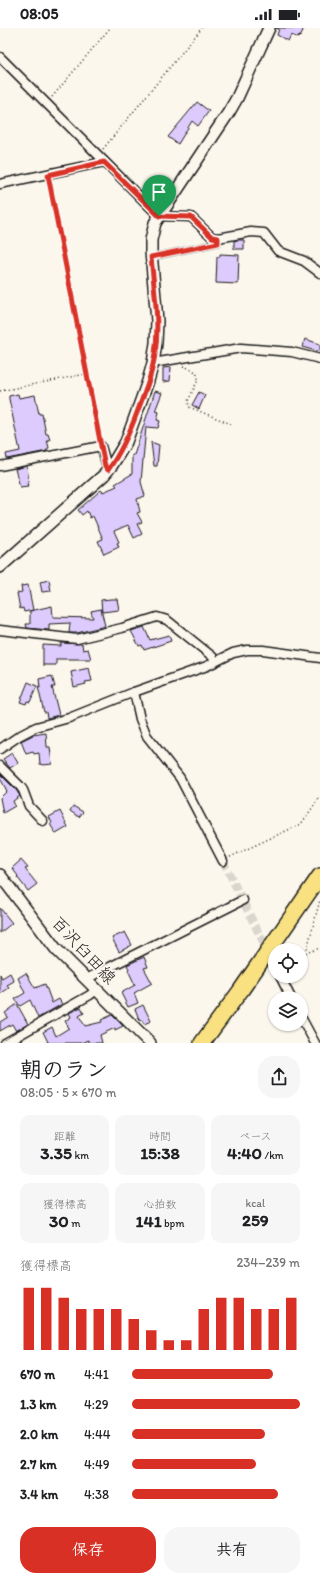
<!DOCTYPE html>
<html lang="ja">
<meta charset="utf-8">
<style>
:root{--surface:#fff;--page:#f6f6f6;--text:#202124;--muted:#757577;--accent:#d93025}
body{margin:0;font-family:Itim,"Klee One",sans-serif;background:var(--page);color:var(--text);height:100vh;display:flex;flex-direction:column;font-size:15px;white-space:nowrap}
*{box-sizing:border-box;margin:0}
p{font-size:13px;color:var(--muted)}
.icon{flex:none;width:22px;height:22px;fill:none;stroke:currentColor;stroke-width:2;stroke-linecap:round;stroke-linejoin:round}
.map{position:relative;height:1015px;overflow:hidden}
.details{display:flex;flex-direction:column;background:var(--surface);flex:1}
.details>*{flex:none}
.tools{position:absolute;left:268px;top:915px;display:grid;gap:8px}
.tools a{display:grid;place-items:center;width:40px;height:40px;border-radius:50%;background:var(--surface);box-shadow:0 1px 3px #0004;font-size:20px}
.pin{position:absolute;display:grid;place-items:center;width:34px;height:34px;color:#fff;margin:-41px -17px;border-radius:50% 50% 50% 0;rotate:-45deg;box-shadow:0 0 4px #0007}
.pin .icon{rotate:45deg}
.round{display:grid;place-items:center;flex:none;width:42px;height:42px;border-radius:16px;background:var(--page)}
.head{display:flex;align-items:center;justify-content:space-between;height:68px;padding:0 20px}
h1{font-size:22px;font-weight:700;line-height:30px}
.figures{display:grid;grid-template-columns:repeat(3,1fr);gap:6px;height:68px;padding:4px 20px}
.figures div{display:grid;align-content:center;border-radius:10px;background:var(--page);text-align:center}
.figures b{font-size:17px;font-weight:700}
.figures small{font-size:11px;font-weight:400}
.figures p{font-size:11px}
.chart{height:112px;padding:8px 20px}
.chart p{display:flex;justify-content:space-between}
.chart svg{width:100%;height:72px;margin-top:4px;stroke:var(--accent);stroke-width:6}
.primary-button{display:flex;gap:8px;margin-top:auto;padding:8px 20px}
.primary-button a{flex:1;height:46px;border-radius:16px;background:var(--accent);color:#fff;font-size:16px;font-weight:700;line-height:46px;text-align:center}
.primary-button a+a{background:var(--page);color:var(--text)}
ul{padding:0 20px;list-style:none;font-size:13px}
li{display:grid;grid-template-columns:64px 48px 1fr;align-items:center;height:30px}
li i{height:10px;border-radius:5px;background:var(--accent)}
.status{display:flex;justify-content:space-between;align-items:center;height:28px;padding:0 20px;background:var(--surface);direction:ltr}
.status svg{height:11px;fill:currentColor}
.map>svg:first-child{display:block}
</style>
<div class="status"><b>08:05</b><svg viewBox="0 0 49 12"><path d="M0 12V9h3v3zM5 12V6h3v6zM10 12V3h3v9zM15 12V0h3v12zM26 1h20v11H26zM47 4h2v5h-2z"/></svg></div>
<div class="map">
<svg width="320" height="1015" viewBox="0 0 320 1015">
<rect width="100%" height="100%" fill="#fbf7ec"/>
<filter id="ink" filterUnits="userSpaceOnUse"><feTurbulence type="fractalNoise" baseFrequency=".025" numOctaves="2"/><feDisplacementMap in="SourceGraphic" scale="8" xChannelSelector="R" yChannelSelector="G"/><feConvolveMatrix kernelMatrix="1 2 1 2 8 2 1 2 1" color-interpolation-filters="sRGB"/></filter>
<g filter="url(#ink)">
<g fill="#decbfd" stroke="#1c1c1c">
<path d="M276,0H304L300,9L299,8L298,10L291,7L288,13L277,7L279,1Z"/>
<path d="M197,74L209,83L198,98L192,93L178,116L168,109Z"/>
<path d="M237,212H244V221H234V213Z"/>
<path d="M220,226L239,227L238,256L216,255L217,229H220Z"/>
<path d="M305,311L320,316V324L302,319Z"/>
<path d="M171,339L170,353L163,354V340Z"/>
<path d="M155,363L162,365L155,383L159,384L157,392L160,393L158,400L146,399L141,454L145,468L137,471L140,484L137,485L142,494L137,496L142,506L134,510L128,497L114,503L119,514L117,515L119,519L104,526L98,513L103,511L93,488L90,490L87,483L82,487L78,482L101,462L103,464L117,458L115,456L132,446V427H134Z"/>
<path d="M199,364L205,367L199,381L192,377Z"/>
<path d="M18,366L19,370L35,367L39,386H42L46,406H48L50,412H47L49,420L47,421V423L7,431L6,426L20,423L9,371V368Z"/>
<path d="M151,414L159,417L157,438H154Z"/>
<path d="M27,438L29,455H27L28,458L20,459L15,441Z"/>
<path d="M49,552L51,563L42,564L40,554Z"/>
<path d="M28,557L33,582L24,584L23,580L20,581L17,565L22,564L21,558Z"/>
<path d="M111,571H117L119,582L102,584L101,572Z"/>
<path d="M52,578L53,589L93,590L91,583L101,581L105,598L77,605H69L70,595L49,596V602L27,600L26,596H30V583Z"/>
<path d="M144,599L150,612L169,607L171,613L144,622L142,617L139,618L131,603Z"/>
<path d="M61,615L82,616L83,622L88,621L91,631H56V637H43V617L61,618Z"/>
<path d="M89,640L92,653L85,654L86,656L74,659L71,644Z"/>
<path d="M52,648L55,659H52L59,687L47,690L46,684H44L38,659L40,660L39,651Z"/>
<path d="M28,654L37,658L30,674L27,673L26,676L20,674Z"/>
<path d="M46,705L47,719H50L52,736L43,737L40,736L39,725L34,726L33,724L26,726L21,713L33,707Z"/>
<path d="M12,725L18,735L10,740L3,731Z"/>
<path d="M0,746L16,762L20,768L13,773L15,778L3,785L0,770L7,763L0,750Z"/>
<path d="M73,778L83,784L79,789L70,783Z"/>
<path d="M60,783L68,799L56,806L50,796L52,795L49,789Z"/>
<path d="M21,832L28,840L25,841L37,856L28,863L17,849L18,848L12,840Z"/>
<path d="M0,880L12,895L0,905Z"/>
<path d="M125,904L132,917L119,924L112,910Z"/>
<path d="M144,929L148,939L144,940L152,955L134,965L138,975L128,979L121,965L135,957L128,942L129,941L127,937Z"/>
<path d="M10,945L14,953L7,957L9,960L0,966V946L2,950Z"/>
<path d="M26,945L35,960L45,956L52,975L59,971L62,976L38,990L30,972L20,978L15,971L25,965L18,950Z"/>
<path d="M17,976L28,996L16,1003L12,996L0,1003V994L8,989L5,985Z"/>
<path d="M143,977L151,993L144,996L142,992L140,993L135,981Z"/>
<path d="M81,979L84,985L79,988L85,998L102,994L101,992L112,987L123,998L115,1002V1000L100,1007L102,1015H88V1012L81,1015H46L48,1014L43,1004L52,999L56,1008L69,1000L65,993L71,989L69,985Z"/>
</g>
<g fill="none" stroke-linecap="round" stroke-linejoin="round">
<path stroke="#dad6cd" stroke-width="8" stroke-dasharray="8 4" stroke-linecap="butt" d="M223,833L275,938"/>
<defs>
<path id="lane" d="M152,229L218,215V210"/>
<g id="street">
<path d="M0,29L159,188L191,189L212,209L218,210L251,204L264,205L278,223L304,233L320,245"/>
<path d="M0,156L104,134"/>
<path d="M153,335L241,320L292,324L320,331"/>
<path d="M0,438L101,418L108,442"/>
<path d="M0,602L77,611L122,600L157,589L167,592L213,629L215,634"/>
<path d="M134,664L140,691L147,708L180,750L223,833"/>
<path d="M0,721L19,708L36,699L69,690L134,664L207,638L233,625L247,622H263L320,630"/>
<path d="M0,738L20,758L23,762L29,778L43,793"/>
<path d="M280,948L291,970"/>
<path d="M86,951L243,872"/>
<path d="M301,989L315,1015"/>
<path d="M5,1015L90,967L97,961"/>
</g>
<g id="secondary">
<path d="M0,539L104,447L112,437L126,414L148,353L153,335L156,315L157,293L151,224V212L155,195L229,84L237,70L269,0"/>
<path d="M0,847L56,921L150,1015"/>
</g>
<path id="highway" d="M202,1015L241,962L320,848"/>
</defs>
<use href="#lane" stroke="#1c1c1c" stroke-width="7"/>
<use href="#street" stroke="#1c1c1c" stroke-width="11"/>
<use href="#secondary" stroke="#1c1c1c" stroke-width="14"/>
<use href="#highway" stroke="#1c1c1c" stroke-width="18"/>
<g stroke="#1c1c1c" stroke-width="1.5" stroke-dasharray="1 3" stroke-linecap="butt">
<path d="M52,69L110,0"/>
<path d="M103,121L202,0"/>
<path d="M49,154L99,410"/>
<path d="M183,338C190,341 198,342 198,352L188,373L189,379L231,396"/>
<path d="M0,363L86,346"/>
<path d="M230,829L301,796L320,769"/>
<path d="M306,925L320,872"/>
<path d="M301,932L306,925L320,920"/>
</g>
<use href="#lane" stroke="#fbf7ec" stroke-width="4"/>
<use href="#street" stroke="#fbf7ec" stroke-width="8"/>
<use href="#secondary" stroke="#fbf7ec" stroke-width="11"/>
<use href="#highway" stroke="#f9e181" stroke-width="15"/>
</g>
</g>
<g fill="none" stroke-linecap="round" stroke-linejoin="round" filter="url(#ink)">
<defs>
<path id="route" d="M104,134L159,188L191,189L212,209L218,210V215L151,229C154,261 160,294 155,326C152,346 145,364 138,382C130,404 122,423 108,442L105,438L101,418L48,147Z"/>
</defs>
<use href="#route" stroke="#fff" stroke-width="8"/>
<use href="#route" stroke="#d93025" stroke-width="5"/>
</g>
<g text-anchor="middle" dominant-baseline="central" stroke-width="4" stroke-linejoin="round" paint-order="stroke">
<g font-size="17" fill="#1c1c1c" stroke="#fbf7ec">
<text transform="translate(84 922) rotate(47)">百沢臼田線</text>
</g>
</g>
</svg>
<div class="tools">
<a><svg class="icon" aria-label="locate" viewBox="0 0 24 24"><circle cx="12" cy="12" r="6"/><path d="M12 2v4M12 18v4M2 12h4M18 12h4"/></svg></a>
<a><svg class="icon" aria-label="layers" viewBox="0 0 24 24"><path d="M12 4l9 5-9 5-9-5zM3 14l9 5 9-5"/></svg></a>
</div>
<div class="pin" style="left:159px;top:188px;background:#1e9e55"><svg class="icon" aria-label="arrive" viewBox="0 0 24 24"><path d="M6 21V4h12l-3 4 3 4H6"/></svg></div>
</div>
<section class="details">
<div class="head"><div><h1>朝のラン</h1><p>08:05 · 5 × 670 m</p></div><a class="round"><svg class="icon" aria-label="share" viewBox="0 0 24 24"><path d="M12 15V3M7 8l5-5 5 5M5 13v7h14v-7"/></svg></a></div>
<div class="figures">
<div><p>距離</p><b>3.35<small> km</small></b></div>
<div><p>時間</p><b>15:38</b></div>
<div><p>ペース</p><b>4:40<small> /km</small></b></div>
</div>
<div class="figures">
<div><p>獲得標高</p><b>30<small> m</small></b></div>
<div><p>心拍数</p><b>141<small> bpm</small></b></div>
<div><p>kcal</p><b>259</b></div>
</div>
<div class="chart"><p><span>獲得標高</span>234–239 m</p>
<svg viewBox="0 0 160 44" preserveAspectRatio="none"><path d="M5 44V6M15 44V6M25 44V12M35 44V19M45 44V19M55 44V19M65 44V25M75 44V32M85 44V38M95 44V38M105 44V19M115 44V12M125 44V12M135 44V19M145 44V19M155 44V12"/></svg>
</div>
<ul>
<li><b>670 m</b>4:41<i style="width:84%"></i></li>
<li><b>1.3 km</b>4:29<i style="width:100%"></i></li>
<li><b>2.0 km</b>4:44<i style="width:79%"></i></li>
<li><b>2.7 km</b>4:49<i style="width:74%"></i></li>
<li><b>3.4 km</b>4:38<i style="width:87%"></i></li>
</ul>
<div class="primary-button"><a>保存</a><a>共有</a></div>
</section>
